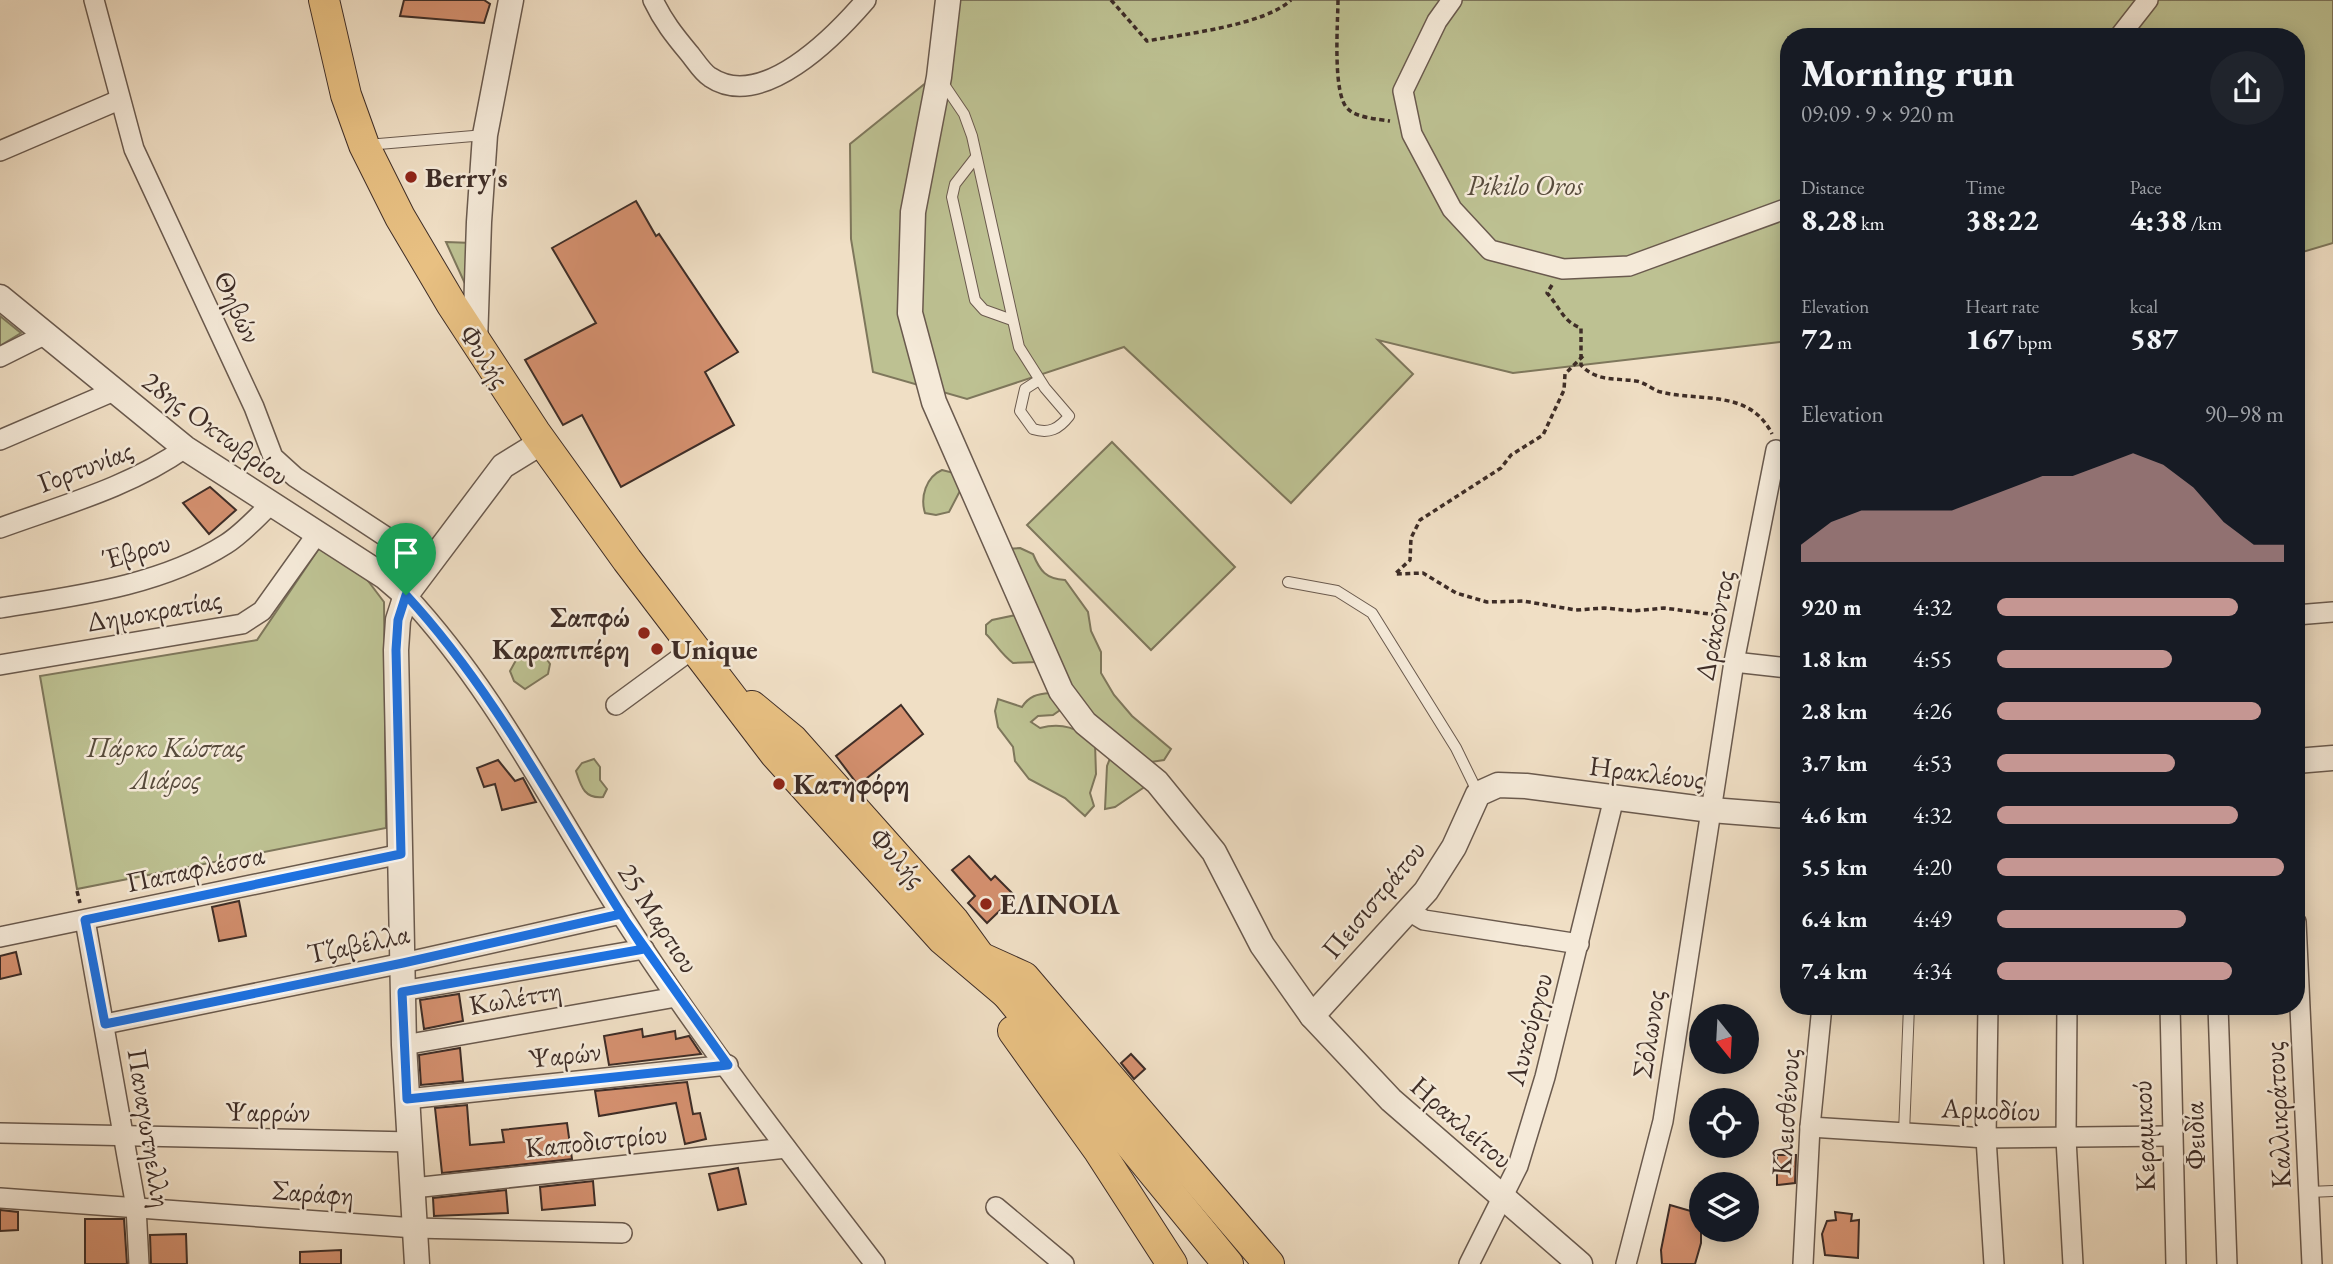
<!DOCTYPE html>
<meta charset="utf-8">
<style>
:root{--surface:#171b24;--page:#20242c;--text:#f1f3f6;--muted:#9ea1a6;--accent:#c59692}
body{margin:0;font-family:"EB Garamond",serif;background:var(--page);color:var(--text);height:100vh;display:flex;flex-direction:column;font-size:26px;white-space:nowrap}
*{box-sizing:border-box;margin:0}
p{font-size:23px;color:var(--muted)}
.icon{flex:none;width:38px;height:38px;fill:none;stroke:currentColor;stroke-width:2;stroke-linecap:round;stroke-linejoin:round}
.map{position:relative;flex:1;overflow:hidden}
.panel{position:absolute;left:1780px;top:28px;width:525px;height:987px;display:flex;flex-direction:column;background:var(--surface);border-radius:28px;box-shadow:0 4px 18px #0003}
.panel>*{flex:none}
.needle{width:46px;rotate:162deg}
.fabs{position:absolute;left:1689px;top:1004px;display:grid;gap:14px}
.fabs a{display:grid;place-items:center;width:70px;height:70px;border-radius:50%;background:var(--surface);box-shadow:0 4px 18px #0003;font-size:35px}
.pin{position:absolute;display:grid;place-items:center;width:60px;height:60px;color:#fff;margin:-72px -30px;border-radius:50% 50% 50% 0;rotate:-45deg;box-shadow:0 0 7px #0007}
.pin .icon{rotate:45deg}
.round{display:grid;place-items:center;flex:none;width:74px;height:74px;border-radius:37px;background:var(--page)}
.headline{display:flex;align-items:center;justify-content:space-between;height:119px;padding:0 21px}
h1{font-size:38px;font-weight:800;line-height:52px}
.stats{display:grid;grid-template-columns:repeat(3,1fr);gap:10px;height:119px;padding:7px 21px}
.stats div{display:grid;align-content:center}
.stats b{font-size:30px;font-weight:800}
.stats small{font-size:19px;font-weight:400}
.stats p{font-size:19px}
.chart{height:196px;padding:14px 21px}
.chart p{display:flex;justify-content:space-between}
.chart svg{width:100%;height:126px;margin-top:7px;fill:var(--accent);opacity:.7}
ul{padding:0 21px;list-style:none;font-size:23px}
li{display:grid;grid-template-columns:112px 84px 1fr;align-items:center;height:52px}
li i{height:18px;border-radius:9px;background:var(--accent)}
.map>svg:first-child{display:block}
</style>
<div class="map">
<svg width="2333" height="1264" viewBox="0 0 2333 1264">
<rect width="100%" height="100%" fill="#f0dfc5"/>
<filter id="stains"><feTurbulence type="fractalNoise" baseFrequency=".00286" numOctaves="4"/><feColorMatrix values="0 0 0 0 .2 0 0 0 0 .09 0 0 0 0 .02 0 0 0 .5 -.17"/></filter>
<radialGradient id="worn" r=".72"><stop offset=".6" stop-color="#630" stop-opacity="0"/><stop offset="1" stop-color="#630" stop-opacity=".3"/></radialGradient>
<g fill="#bdc192" stroke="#7e775c" stroke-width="2">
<path d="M959,0H2333V243L2296,254V37H1788V341L1513,373L1378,340L1413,374L1291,503L1124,347L967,399L873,372L851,239L850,144L948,65Z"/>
<path d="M446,242L472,243L466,286Z"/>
<path d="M0,316L21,333L0,346Z"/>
<path d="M1112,442L1235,567L1151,650L1027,525Z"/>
<path d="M942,470L954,473L961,489L949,512L936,515L925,513C920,497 926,477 942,470Z"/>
<path d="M320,547L359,569L384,602L386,828L77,889L40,676L257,640Z"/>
<path d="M1020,548L1033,554C1040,571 1046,579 1065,580L1088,612L1091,631L1101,652V673L1114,695L1132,716L1171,749L1164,760L1151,762L1075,701L1006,549Z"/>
<path d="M1016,615L1036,662L1013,663C1001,654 996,644 986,634V625L992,620Z"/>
<path d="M532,647L544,655L550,664L548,674L525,689L514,681L510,671L521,651Z"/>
<path d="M1050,693L1063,708L1053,715L1038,716L1031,722L1040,728C1062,722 1078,728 1095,743L1096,774L1090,793L1094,806L1085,816L1065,798L1029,779L1015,761L1013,747L998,727L995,711L998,699L1022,707C1029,696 1037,694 1050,693Z"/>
<path d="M1111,756L1146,786L1115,807L1105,809L1107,766Z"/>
<path d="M594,759L600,767V780L607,789L603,797C584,799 581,786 576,771L582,763Z"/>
</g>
<g fill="#d4906f" stroke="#3e2d27" stroke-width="2">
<path d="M404,0H484L490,4L484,23L400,16Z"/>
<path d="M636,201L656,236L659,234L738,352L705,372L734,425L621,487L582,415L563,425L525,360L596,323L552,248Z"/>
<path d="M210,487L236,510L209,534L183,503Z"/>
<path d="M901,705L923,734L858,785L836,756Z"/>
<path d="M498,760L515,781L523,778L536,802L502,810L495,784L484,787L477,768Z"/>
<path d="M969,856L991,880L995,876L1015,896L987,923L968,903L975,896L952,870Z"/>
<path d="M239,901L246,936L219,941L212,907Z"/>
<path d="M16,952L21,974L0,979V956Z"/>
<path d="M459,994L463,1021L424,1029L420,1000Z"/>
<path d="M642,1029L643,1037L675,1031L676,1039L689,1036L701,1054L609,1065L604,1036Z"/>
<path d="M460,1048L463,1081L421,1085L419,1055Z"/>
<path d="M1131,1054L1145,1069L1134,1079L1121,1063Z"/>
<path d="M687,1082L693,1114L700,1113L706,1139L685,1144L676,1103L599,1116L595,1091Z"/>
<path d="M467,1105L470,1145L504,1142L502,1130L567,1123L572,1159L442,1173L435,1108Z"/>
<path d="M1777,1155H1796L1795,1183L1777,1185Z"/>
<path d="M738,1168L746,1204L718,1210L709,1174Z"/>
<path d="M593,1181L595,1205L542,1210L540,1187Z"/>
<path d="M506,1190L508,1213L434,1216L433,1198Z"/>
<path d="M1670,1205L1701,1214V1243L1695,1264H1662L1661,1250Z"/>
<path d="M0,1210L18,1212V1230L0,1231Z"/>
<path d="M1835,1212L1852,1214L1851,1221L1859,1220L1858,1258L1825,1255L1822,1234L1827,1221L1836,1220Z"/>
<path d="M85,1219H124L127,1264H85Z"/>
<path d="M186,1234L187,1264H151L150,1235Z"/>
<path d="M341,1250V1264H300V1252Z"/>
</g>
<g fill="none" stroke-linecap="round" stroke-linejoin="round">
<defs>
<g id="service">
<path d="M943,83L964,114L972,136L1019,347L1045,388L1069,416C1059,429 1049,434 1033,429L1020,411L1025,389L1039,380"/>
<path d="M367,145L485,135"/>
<path d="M976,157L955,184L952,197L975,300L984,310L1012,320"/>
<path d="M1288,582L1337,591L1372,613L1456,748L1478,793"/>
<path d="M1904,1133L1909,1006"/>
<path d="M2309,1192L2333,1191"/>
</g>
<g id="minor">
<path d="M94,0L134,149L254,407L273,457L295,477L429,565"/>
<path d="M653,0C663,21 674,35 689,53C695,60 702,72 710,77C762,112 835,36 866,0"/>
<path d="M1452,0L1437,21L1403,91L1412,134L1452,209L1490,250L1563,269L1629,266L1788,208"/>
<path d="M2119,37L2148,0"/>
<path d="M0,151L119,100"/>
<path d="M0,357L46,334"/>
<path d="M0,440L114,391"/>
<path d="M0,528C63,505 130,487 185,448"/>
<path d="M406,595C497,693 550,805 622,916C700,1037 788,1151 875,1264"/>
<path d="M0,608C75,596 160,586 226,544C242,534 256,518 270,505"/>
<path d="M2296,615L2333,612"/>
<path d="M1734,662L1788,668"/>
<path d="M0,665L242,624L262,611L317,534"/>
<path d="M616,705L695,647"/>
<path d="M1409,911L1424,920L1579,944"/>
<path d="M85,920L136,1207L139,1264"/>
<path d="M2296,922L2312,1264"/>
<path d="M0,937L401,854"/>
<path d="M402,991L644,949"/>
<path d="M1988,1006L1986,1138L1994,1264"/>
<path d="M2067,1006L2066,1139L2073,1264"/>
<path d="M2170,1006L2176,1264"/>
<path d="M2218,1006L2227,1264"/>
<path d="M105,1024L403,963L621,914"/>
<path d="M404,1045L676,997"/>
<path d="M407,1099L728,1065"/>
<path d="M1810,1127L1986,1138L2171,1136"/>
<path d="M0,1133L411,1142"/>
<path d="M413,1188L786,1148"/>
<path d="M0,1198L415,1228L622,1233"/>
<path d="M996,1207L1064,1264"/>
<path d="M1469,1264L1518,1166L1545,1077L1614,798"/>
<path d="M1626,1264L1663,1121L1734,662L1776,450"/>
<path d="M1803,1264L1810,1127L1822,1006"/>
</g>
<g id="tertiary">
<path d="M948,0L939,77L913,212L910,313L934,402L1061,691L1085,723L1157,782L1214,852L1262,945L1312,1016L1391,1100L1580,1264"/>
<path d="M0,297L185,448L385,577L406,595"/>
<path d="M475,343L479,222L485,135L511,0"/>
<path d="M2296,761L2333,758"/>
<path d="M1312,1016L1426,891L1454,847L1478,794L1498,785L1526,786L1711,810L1788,816"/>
<path d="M417,1264L404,1045L396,650L398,620L406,595L503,466L542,442"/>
</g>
<g id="primary">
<path d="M324,0L346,95L364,145L400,217L452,305L535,432L627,560L775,754L942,939L1007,994"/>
<path d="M752,706L792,739L954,921L1007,994L1228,1264"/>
<path d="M982,958L1024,977L1269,1264"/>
<path d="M1013,1031L1099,1151L1172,1264"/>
</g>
</defs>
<use href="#service" stroke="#6a5a4e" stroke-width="12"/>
<use href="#minor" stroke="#6a5a4e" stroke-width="22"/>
<use href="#tertiary" stroke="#6a5a4e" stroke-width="27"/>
<use href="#primary" stroke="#3e2d27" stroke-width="32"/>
<g stroke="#3e2d27" stroke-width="3.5" stroke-dasharray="5 3.5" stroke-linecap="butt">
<path d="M1111,0L1147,41C1184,34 1265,25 1291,0"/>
<path d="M1338,0C1338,22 1332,95 1348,109C1357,118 1378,119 1390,121"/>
<path d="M1552,285L1547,293C1560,307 1562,321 1581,328V365C1596,382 1617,378 1636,381C1645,382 1652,390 1661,392C1701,402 1750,389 1772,434"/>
<path d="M1583,356L1565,374L1564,390L1543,435L1511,455L1501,468L1420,520L1411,538L1410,560L1395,574L1423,573L1456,593L1487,602L1523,601L1576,610L1604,608L1634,611L1664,608L1724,616"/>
<path d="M77,891L80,903"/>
</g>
<use href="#service" stroke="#f5ead9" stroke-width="10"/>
<use href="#minor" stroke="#f5ead9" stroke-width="19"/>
<use href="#tertiary" stroke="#f5ead9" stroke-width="24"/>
<use href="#primary" stroke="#e8c082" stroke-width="30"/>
</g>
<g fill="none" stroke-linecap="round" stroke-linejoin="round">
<defs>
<path id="route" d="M406,595L398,620L396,650L401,854L85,920L105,1024L403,963L621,914L728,1065L407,1099L402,992L644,949C565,830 504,701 406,595"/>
</defs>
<use href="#route" stroke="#fff" stroke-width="14"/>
<use href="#route" stroke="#1a73e8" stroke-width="9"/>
</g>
<g fill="#8f2418" stroke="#f5ead9" stroke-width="2.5">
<circle cx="411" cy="177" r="7"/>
<circle cx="644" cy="633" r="7"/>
<circle cx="657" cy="649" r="7"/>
<circle cx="779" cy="784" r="7"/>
<circle cx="986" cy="904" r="7"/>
</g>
<g text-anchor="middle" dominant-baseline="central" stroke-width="5" stroke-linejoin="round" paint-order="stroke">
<g font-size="28" font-weight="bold" fill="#3e2d27" stroke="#f5ead9" text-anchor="start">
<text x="425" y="177">Berry's</text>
<text x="630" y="617" text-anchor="end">Σαπφώ<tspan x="630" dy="32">Καραπιπέρη</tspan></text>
<text x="671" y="649">Unique</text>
<text x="793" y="784">Κατηφόρη</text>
<text x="1000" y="904">ΕΛΙΝΟΙΛ</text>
</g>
<g font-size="28" font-style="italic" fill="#574b3c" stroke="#f5ead9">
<text x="1525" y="185">Pikilo Oros</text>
<text x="166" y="747">Πάρκο Κώστας<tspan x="166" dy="32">Λιάρος</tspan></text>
</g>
<g font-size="28" fill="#3e2d27" stroke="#f5ead9">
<text transform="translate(238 307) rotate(65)">Θηβών</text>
<text transform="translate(485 356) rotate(57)">Φυλής</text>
<text transform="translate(216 428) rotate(36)">28ης Οκτωβρίου</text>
<text transform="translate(85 466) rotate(-21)">Γορτυνίας</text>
<text transform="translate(136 550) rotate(-16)">Έβρου</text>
<text transform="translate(154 610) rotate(-10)">Δημοκρατίας</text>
<text transform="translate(1714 625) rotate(-79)">Δράκοντος</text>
<text transform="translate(1647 772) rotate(7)">Ηρακλέους</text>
<text transform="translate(898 857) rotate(48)">Φυλής</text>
<text transform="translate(195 868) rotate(-12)">Παπαφλέσσα</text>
<text transform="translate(1373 899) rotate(-50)">Πεισιστράτου</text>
<text transform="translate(659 918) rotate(57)">25 Μαρτιου</text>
<text transform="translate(358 943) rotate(-12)">Τζαβέλλα</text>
<text transform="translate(515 997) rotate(-10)">Κωλέττη</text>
<text transform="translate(1528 1029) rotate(-75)">Λυκούργου</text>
<text transform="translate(1648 1034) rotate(-81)">Σόλωνος</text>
<text transform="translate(565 1054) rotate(-6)">Ψαρών</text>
<text transform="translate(1991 1109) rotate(2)">Αρμοδίου</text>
<text transform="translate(268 1111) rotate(1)">Ψαρρών</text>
<text transform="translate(1785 1112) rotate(-86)">Κλεισθένους</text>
<text transform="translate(2277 1115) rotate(-93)">Καλλικράτους</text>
<text transform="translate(1462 1122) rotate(41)">Ηρακλείτου</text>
<text transform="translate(150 1128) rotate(81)">Παναγωτηελλη</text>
<text transform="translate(2143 1136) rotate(-92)">Κεραμικού</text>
<text transform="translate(2194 1136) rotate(-92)">Φειδία</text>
<text transform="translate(596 1140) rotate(-6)">Καποδιστρίου</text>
<text transform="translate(313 1192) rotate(4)">Σαράφη</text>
</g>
</g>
<rect width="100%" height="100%" filter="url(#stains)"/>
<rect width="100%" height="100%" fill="url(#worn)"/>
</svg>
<div class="fabs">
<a><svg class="needle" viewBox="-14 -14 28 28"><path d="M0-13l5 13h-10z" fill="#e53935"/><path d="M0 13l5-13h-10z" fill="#9ea1a6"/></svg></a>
<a><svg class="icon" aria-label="locate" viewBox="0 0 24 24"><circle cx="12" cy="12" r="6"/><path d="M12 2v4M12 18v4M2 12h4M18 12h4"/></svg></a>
<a><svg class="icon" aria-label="layers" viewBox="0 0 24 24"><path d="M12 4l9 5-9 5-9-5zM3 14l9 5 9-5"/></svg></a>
</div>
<div class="pin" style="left:406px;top:595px;background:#1e9e55"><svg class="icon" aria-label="arrive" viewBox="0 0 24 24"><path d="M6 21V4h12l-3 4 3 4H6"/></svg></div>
<section class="panel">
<div class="headline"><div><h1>Morning run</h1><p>09:09 · 9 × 920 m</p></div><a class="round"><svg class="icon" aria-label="share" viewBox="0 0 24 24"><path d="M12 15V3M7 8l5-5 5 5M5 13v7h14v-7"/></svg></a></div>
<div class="stats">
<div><p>Distance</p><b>8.28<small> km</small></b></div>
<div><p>Time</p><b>38:22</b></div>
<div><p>Pace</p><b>4:38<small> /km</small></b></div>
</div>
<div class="stats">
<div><p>Elevation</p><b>72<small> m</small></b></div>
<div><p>Heart rate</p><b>167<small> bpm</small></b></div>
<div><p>kcal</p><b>587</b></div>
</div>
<div class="chart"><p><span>Elevation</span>90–98 m</p>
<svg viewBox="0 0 160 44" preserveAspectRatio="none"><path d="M0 44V38L10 30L20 26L30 26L40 26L50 26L60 22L70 18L80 14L90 14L100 10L110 6L120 10L130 18L140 30L150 38L160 38V44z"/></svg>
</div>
<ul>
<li><b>920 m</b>4:32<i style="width:84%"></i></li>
<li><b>1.8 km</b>4:55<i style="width:61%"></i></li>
<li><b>2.8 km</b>4:26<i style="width:92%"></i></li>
<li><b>3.7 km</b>4:53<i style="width:62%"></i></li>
<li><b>4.6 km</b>4:32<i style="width:84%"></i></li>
<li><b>5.5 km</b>4:20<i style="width:100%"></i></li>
<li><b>6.4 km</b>4:49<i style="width:66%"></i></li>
<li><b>7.4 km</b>4:34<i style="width:82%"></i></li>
</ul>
</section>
</div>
